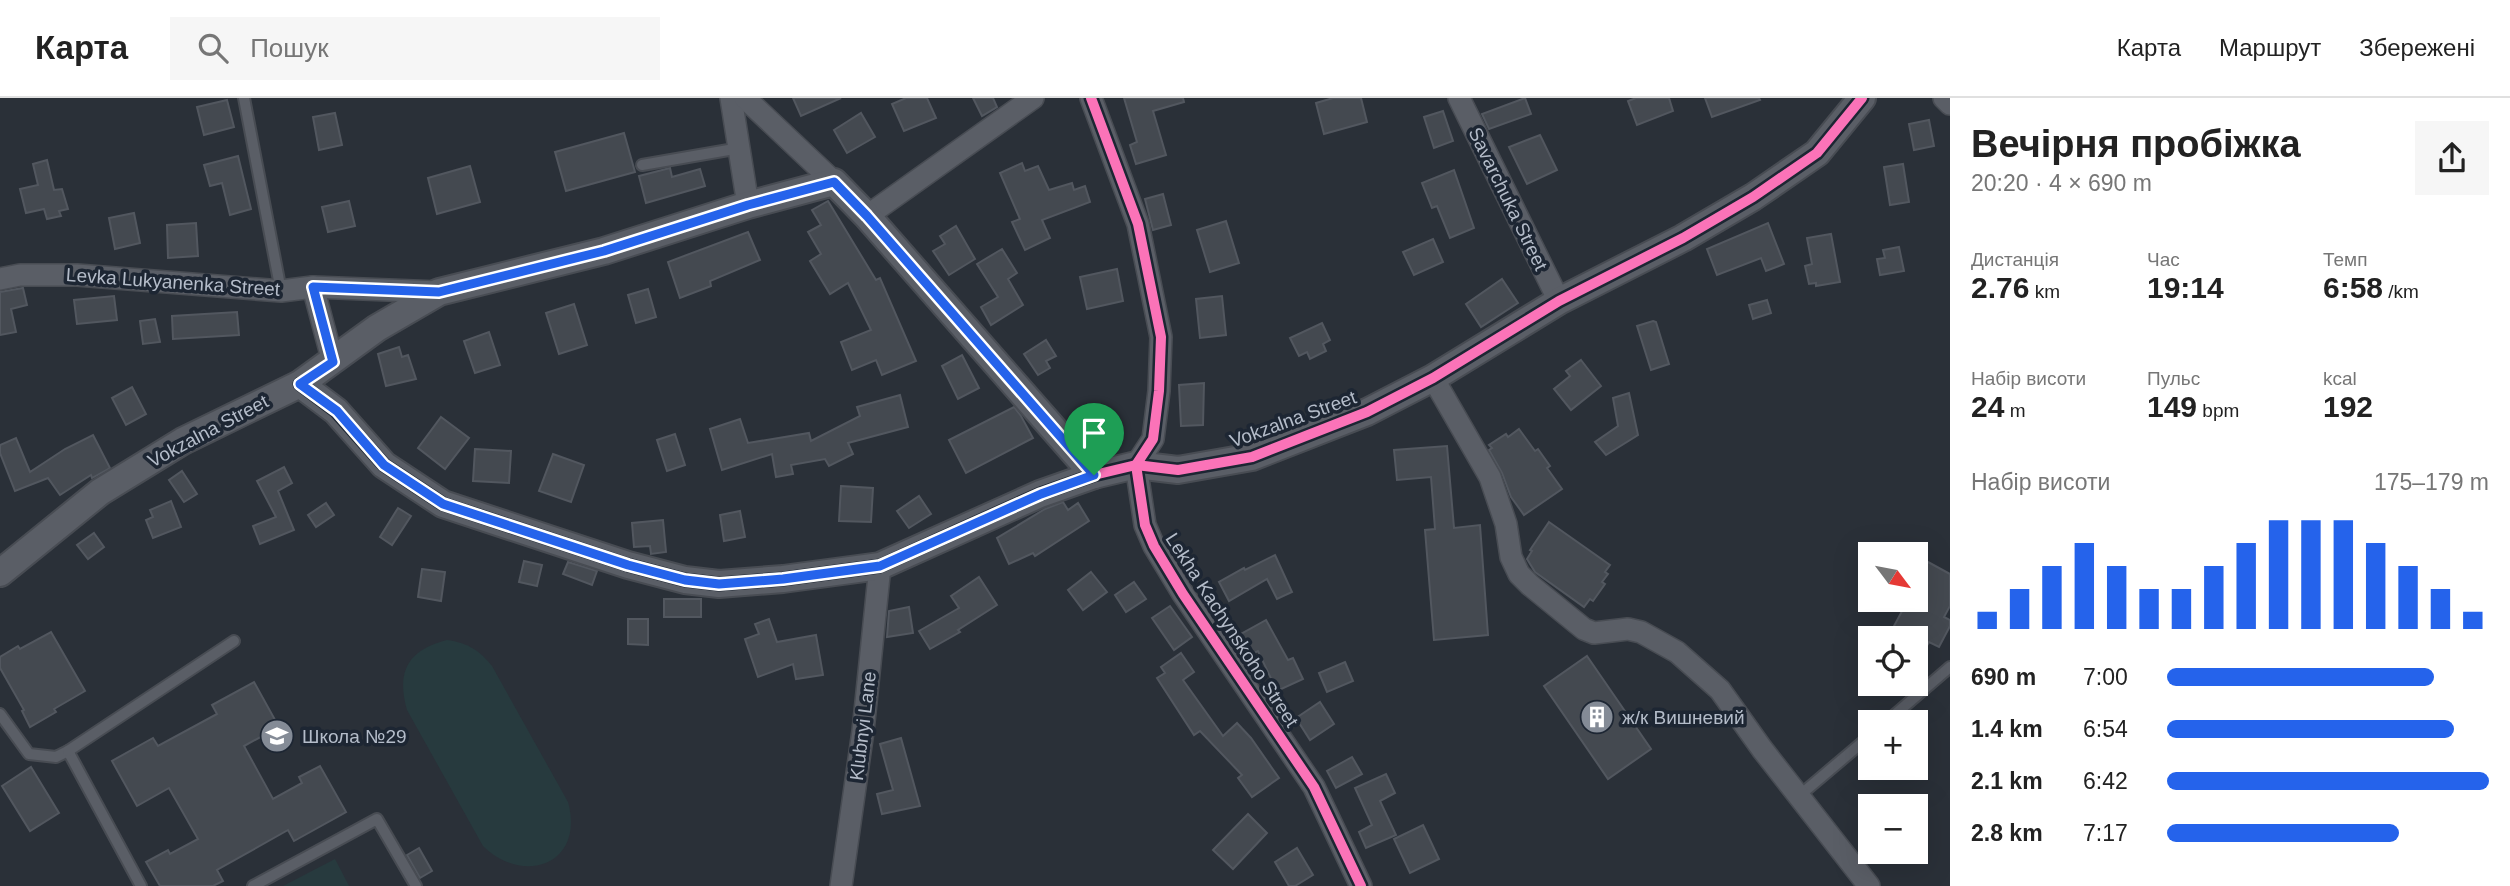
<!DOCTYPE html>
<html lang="uk">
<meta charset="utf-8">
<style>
:root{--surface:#fff;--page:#f6f6f6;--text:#222;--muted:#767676;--line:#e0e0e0;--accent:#2563eb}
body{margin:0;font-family:Helvetica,sans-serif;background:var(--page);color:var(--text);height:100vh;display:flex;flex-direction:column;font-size:26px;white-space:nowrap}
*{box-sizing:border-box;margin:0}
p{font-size:23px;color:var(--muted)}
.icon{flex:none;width:38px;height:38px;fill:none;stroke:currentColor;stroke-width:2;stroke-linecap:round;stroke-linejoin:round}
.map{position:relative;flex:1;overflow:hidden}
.sheet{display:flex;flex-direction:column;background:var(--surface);width:560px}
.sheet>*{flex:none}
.needle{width:46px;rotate:122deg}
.tools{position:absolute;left:1858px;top:444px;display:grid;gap:14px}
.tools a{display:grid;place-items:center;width:70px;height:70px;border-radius:0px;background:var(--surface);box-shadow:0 7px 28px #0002;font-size:35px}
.pin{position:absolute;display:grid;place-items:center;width:60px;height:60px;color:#fff;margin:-72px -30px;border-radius:50% 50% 50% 0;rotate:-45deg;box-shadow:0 0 7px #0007}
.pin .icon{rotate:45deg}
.round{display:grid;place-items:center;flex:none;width:74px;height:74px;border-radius:0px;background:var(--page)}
.headline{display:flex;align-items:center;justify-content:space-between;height:119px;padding:0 21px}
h1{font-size:38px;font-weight:700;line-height:52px}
.stats{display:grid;grid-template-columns:repeat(3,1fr);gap:10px;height:119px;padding:7px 21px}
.stats div{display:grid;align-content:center}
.stats b{font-size:30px;font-weight:700}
.stats small{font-size:19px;font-weight:400}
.stats p{font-size:19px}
.chart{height:196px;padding:14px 21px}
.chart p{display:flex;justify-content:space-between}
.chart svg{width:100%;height:126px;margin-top:7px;stroke:var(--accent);stroke-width:6}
ul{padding:0 21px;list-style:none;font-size:23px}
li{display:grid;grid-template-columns:112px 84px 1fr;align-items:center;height:52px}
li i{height:18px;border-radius:9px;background:var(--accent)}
header{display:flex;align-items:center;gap:42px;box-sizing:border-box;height:98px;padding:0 35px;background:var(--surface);border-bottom:2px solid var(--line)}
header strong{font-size:33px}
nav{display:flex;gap:38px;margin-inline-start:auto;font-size:24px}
.search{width:490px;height:63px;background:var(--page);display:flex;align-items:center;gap:18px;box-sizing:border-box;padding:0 24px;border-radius:0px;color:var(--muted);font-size:26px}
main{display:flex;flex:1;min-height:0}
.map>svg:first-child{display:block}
</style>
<header>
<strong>Карта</strong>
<div class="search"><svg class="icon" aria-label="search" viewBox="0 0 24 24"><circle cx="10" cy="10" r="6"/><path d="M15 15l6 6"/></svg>Пошук</div>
<nav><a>Карта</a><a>Маршрут</a><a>Збережені</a></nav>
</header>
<main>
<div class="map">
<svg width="1950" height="788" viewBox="0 0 1950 788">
<rect width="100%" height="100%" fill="#2a3038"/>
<g fill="#273a3e">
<path d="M447,542C468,545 479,552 492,568L568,704C585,766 524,788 483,748L407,612C396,573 408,552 447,542Z"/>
<path d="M335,761L349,788H283Z"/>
</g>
<g fill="#444950" stroke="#52575f" stroke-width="2">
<path d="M793,0H841L801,18Z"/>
<path d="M906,0H927L936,20L904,33L892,6Z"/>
<path d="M973,0H993L997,9L982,18Z"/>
<path d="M1124,0H1183L1184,4L1153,13L1166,57L1136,66L1130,47L1137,44Z"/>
<path d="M1333,0H1361L1367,24L1324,36L1316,5Z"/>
<path d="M1525,0L1531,16L1489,31L1482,16Z"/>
<path d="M1636,0H1669L1673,13L1637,27L1628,3Z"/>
<path d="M1705,0H1759L1760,2L1712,19Z"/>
<path d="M227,2L234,29L204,37L197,9Z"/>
<path d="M1443,13L1453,43L1434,50L1424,19Z"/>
<path d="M335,15L342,47L319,52L313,19Z"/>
<path d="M861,15L875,39L847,55L834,32Z"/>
<path d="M1929,22L1934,48L1914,52L1909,26Z"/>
<path d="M624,35L635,74L566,93L555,54Z"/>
<path d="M1540,37L1557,72L1527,86L1509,49Z"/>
<path d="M238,58L251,111L230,117L222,85L210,88L204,67Z"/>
<path d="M47,62L54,92L62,91L68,111L59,113L61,118L47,121L44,111L26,115L20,91L38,87L33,66Z"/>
<path d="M1022,65L1025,73L1038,68L1049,92L1072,85L1074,92L1085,88L1090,104L1042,122L1050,140L1025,152L1012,124L1020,121L1000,75Z"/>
<path d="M1903,66L1909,104L1890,107L1884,69Z"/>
<path d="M470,68L480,104L437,116L428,80Z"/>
<path d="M670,70L672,79L700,71L705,88L646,105L639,78Z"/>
<path d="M1454,72L1474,130L1450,140L1437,108L1432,110L1422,85Z"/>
<path d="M1163,96L1171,127L1153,132L1145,101Z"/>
<path d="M349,103L355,128L328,134L322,109Z"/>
<path d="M828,103L876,182L880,180L916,263L882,277L876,262L852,272L841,244L871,232L848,185L830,196L810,163L821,156L808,134L821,127L812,112Z"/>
<path d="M134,115L140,145L115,151L109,120Z"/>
<path d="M1226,123L1239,165L1210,174L1197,132Z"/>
<path d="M196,125L198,158L168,160L167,127Z"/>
<path d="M1768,125L1784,166L1766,173L1761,160L1717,177L1707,151Z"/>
<path d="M956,128L975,161L949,177L933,153L945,146L940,138Z"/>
<path d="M748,134L760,162L710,183L711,188L680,200L668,164Z"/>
<path d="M1831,136L1840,184L1816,188V185L1809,186L1805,168L1812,166L1807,140Z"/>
<path d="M1433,141L1443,164L1414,177L1403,154Z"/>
<path d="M1899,149L1904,173L1880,177L1877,161L1885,160L1883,152Z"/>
<path d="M1002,151L1017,175L1008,181L1023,207L991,227L981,209L998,199L977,166Z"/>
<path d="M1117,171L1123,203L1087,211L1080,179Z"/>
<path d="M1502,181L1518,205L1481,229L1466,206Z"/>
<path d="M23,190L27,207L11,211L16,234L0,237V194Z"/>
<path d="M648,191L656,219L636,225L628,197Z"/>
<path d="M114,198L117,222L77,226L74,202Z"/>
<path d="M1222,198L1226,237L1200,240L1196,201Z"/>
<path d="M1767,202L1771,215L1753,221L1749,207Z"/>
<path d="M574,206L587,247L559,256L546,215Z"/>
<path d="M237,214L239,237L173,241L172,218Z"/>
<path d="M155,221L160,244L143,246L140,223Z"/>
<path d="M1653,223L1656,224L1669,266L1651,272L1637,228Z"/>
<path d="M1322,225L1330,242L1323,246L1326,253L1310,261L1307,254L1299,258L1290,240Z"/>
<path d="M489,234L500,267L475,275L464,243Z"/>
<path d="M1046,242L1056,258L1046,263L1050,270L1038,277L1024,256Z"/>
<path d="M399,249L402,259L408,257L416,281L386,288L378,256Z"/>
<path d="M962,257L979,290L958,301L942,268Z"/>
<path d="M1581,262L1601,288L1571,312L1554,291L1570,278L1566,273Z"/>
<path d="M1204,285L1203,327L1181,328L1179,287Z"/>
<path d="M132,289L146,316L126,327L112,300Z"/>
<path d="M1629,295L1638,337L1606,357L1595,344L1618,328L1613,300Z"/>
<path d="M900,297L908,329L848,345L853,356L829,368L825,361L791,367L793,376L776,379L772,356L722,372L710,331L740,321L748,345L809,335L811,343L860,318L857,309Z"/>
<path d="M1014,309L1021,318L1033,340L966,375L949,342Z"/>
<path d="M441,319L469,340L445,371L418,350Z"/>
<path d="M1519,331L1535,353L1538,351L1550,368L1547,370L1562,391L1524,417L1511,399L1502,375L1489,352L1492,350L1489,347L1506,336L1508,339Z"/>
<path d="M675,336L685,367L667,373L657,342Z"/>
<path d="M93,337L110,370L92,380L91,377L60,397L48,380L15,393L0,355V347L16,340L30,374L65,351Z"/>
<path d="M1447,348L1454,430L1480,427L1488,537L1434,542L1425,432L1435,431L1431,379L1397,382L1394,352Z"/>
<path d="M475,351L511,353L509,385L473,383Z"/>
<path d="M553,356L584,367L571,404L539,393Z"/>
<path d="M284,369L292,385L278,393L294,432L260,446L253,428L276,419L257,383Z"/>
<path d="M182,373L197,396L184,404L169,382Z"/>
<path d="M841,388L873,390L871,424L839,423Z"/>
<path d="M919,398L931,416L909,430L897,413Z"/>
<path d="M171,403L181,429L153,440L146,422L153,419L150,412Z"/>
<path d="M1063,404L1068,412L1078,405L1089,423L1035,458L1033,455L1009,466L997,440L1045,411Z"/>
<path d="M326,405L334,417L316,429L308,417Z"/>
<path d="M398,410L411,418L392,447L380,439Z"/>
<path d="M740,413L745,439L724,443L720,417Z"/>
<path d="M663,422L666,454L651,456L650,448L634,449L632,425Z"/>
<path d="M1549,424L1610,467L1605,474L1608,476L1602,484L1605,486L1593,503L1590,501L1584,509L1535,474L1527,461L1532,453L1530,452Z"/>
<path d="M94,435L104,449L88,461L77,447Z"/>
<path d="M1275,457L1292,494L1277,501L1267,481L1229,503L1219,484L1244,470L1245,472Z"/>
<path d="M524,463L542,467L537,488L519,484Z"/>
<path d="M568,464L597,473L592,487L563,476Z"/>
<path d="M1928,464L1950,476V508L1944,519L1950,522V528L1939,549L1929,544L1916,567V541H1887L1908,502H1916V486Z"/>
<path d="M422,471L445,474L441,503L418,499Z"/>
<path d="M1091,474L1107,494L1083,512L1068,492Z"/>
<path d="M979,479L997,507L958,532L960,534L930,551L919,533L959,510L951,498Z"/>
<path d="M1134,484L1146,501L1126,514L1115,497Z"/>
<rect x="664" y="501" width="37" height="18"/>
<path d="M1170,508L1192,539L1174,552L1152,520Z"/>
<path d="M909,509L913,535L887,539L889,513Z"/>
<path d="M628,521H648V547L628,546Z"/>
<path d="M769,521L777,544L816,537L823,577L796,581L793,566L758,579L745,541L759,536L755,526Z"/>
<path d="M1266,522L1288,562L1293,560L1303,581L1277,593L1258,553L1252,556L1241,536Z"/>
<path d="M51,534L85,593L54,611L56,614L30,629L22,613L24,612L0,570V559L18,548L20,551Z"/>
<path d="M1181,555L1194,574L1183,582L1223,638L1237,625L1251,640L1279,680L1252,699L1238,680L1242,677L1200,633L1194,637L1157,580L1165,575L1161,569Z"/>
<path d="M1587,558L1651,651L1608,681L1544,588Z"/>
<path d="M1345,564L1353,583L1327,594L1319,575Z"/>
<path d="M254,584L279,629L244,648L273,701L302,685L299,679L320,668L346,714L294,743L288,732L217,772L223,783L213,788H160L146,764L168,752L170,756L198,741L169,690L137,708L112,663L153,640L158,648L217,616L212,607Z"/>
<path d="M1320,604L1334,626L1310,642L1296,620Z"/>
<path d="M901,640L920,708L882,716L877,696L893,692L880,646Z"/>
<path d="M1352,659L1362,676L1336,690L1327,673Z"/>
<path d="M31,669L59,715L30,733L2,688Z"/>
<path d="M1386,676L1395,695L1380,703L1396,737L1366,750L1359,734L1372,727L1355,690Z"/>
<path d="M1248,716L1267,735L1233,771L1213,752Z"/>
<path d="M1423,727L1439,761L1410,775L1394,741Z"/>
<path d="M419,750L432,773L420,780L407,757Z"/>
<path d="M1297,750L1313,777L1295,788H1289L1275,764Z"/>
</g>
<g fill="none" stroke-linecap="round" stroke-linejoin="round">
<defs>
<g id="service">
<path d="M244,0L281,193"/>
<path d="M642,67L740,50"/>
<path d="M0,616L29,656L56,659L68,653L141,788"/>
<path d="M1885,625L1950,569"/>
<path d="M68,653L234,543"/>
<path d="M1799,698L1871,637"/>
<path d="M253,788L377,721L416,788"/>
</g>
<g id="minor">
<path d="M731,0L748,107"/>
<path d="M745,0L834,84"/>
<path d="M1091,0L1138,126L1161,239L1159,293L1153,341L1136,367L1145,427L1154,448L1183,496L1314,689L1361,788"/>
<path d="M1459,0L1559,203"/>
<path d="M1944,0L1950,6"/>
<path d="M867,118L1033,0"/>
<path d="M0,181L20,177H77L281,193L313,189L439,194"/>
<path d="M313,189L333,264"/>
<path d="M1433,280L1490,379L1506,426L1511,459L1519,476L1530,487L1584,531L1594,535L1628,531L1641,534L1677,554L1720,592L1762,651L1869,788"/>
<path d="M841,788L863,633L880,468"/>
</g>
<g id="tertiary">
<path d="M300,286L336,313L384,367L443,406L628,467L685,482L719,486L783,481L880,468L1040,396L1094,377L1136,367L1178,372L1252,359L1367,314L1433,280L1559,203L1683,140L1753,99L1817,55L1862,0"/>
<path d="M0,475L100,394L183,343L300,286L377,230L439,194L604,153L748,107L834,84L867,118L1094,377"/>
</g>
</defs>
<use href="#service" stroke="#484c53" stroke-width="14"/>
<use href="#minor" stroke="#484c53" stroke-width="24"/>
<use href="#tertiary" stroke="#484c53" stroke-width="30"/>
<use href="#service" stroke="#5a5e66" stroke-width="10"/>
<use href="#minor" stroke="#5a5e66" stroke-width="21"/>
<use href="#tertiary" stroke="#5a5e66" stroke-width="26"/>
<defs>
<g id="cycleway">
<path d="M1091,0L1138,126L1161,239L1159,293L1153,341L1136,367L1145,427L1154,448L1183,496L1314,689L1361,788"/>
<path d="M300,286L336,313L384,367L443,406L628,467L685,482L719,486L783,481L880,468L1040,396L1094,377L1136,367L1178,372L1252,359L1367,314L1433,280L1559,203L1683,140L1753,99L1817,55L1862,0"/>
</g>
</defs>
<use href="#cycleway" stroke="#1d2633" stroke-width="15"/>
<use href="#cycleway" stroke="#fb73b8" stroke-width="10"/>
</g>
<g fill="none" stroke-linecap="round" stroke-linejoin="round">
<defs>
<path id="route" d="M834,84L867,118L1094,377L1041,396L880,468L783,481L719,486L685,482L628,467L443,406L384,367L337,313L300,286L333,264L313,189L439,194L604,153L748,107Z"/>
</defs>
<use href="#route" stroke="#fff" stroke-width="14"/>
<use href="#route" stroke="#2563eb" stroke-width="9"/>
</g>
<defs>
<symbol id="building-disc" viewBox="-11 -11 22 22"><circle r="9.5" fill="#848b96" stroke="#1d2633"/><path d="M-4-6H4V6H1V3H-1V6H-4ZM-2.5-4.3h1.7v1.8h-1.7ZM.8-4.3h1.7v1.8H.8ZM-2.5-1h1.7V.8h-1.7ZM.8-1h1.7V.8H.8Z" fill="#fff"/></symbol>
<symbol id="school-disc" viewBox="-11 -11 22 22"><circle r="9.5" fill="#848b96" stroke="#1d2633"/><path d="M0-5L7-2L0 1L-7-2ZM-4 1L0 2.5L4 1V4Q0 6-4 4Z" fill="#fff"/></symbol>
</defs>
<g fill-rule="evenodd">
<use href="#building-disc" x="1578" y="600" width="38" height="38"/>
<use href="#school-disc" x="258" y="619" width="38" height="38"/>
</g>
<g text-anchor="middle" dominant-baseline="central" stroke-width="7" stroke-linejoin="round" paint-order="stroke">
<g font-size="19" fill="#b4bcc9" stroke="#1d2633">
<text transform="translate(1508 101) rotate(64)">Savarchuka Street</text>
<text transform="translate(173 184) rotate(4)">Levka Lukyanenka Street</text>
<text transform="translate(1293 321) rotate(-20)">Vokzalna Street</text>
<text transform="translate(208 333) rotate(-28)">Vokzalna Street</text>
<text transform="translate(1232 532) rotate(57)">Lekha Kachynskoho Street</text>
<text transform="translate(863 628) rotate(-83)">Klubnyi Lane</text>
</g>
<g font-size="19" fill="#b4bcc9" stroke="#1d2633" text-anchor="start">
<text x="1622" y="619">ж/к Вишневий</text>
<text x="302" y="638">Школа №29</text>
</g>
</g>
</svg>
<div class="tools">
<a><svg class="needle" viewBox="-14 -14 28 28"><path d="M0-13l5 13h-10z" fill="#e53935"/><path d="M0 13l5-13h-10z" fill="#767676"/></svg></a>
<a><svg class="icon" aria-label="locate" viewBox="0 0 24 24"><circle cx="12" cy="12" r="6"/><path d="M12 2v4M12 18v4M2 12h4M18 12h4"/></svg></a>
<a>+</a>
<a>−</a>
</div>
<div class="pin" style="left:1094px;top:377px;background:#1e9e55"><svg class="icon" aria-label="arrive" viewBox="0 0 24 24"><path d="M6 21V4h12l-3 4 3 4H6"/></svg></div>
</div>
<section class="sheet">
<div class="headline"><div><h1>Вечірня пробіжка</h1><p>20:20 · 4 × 690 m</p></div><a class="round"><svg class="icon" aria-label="share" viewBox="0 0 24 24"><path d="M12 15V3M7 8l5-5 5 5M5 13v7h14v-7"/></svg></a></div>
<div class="stats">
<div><p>Дистанція</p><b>2.76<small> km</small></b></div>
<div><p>Час</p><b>19:14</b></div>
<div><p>Темп</p><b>6:58<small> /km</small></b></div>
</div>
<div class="stats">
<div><p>Набір висоти</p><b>24<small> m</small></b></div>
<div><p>Пульс</p><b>149<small> bpm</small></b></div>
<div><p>kcal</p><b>192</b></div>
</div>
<div class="chart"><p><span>Набір висоти</span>175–179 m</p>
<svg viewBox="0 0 160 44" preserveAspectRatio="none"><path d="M5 44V38M15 44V30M25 44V22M35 44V14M45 44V22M55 44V30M65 44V30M75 44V22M85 44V14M95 44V6M105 44V6M115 44V6M125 44V14M135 44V22M145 44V30M155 44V38"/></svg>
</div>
<ul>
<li><b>690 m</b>7:00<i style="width:83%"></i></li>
<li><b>1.4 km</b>6:54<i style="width:89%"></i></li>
<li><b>2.1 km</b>6:42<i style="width:100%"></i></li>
<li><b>2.8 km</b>7:17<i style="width:72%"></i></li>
</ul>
</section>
</main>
